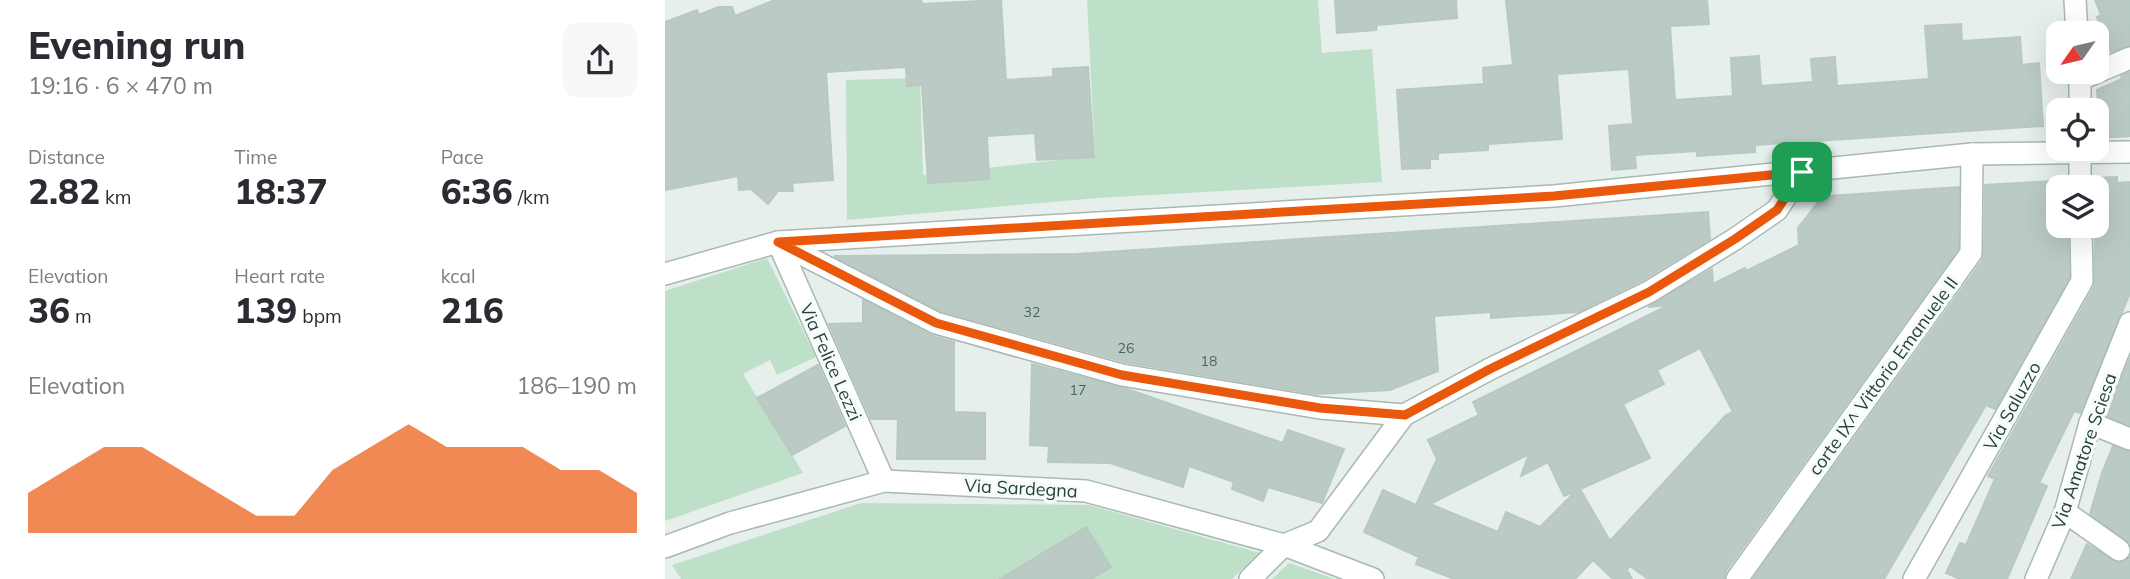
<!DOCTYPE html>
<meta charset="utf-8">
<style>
:root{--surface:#fff;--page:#f7f7f7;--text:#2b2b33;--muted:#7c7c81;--accent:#ea580c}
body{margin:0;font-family:Mulish,sans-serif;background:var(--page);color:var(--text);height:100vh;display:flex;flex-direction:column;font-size:26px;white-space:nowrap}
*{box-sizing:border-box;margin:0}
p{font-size:23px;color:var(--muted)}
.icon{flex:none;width:38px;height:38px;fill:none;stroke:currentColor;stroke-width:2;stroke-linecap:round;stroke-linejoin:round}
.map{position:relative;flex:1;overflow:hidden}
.drawer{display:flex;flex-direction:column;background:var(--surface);width:665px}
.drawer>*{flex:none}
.needle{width:46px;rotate:236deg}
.tools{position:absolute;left:1381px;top:21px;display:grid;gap:14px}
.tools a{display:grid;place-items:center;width:63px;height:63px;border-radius:14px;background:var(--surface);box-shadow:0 7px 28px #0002;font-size:35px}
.pin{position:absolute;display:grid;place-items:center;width:60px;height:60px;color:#fff;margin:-30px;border-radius:14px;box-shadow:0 4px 10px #0006}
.round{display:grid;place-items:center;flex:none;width:74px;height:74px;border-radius:14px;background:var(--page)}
.overview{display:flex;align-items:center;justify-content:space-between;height:119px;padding:0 28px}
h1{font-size:38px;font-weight:800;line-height:52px}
.metrics{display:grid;grid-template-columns:repeat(3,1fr);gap:10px;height:119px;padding:7px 28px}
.metrics div{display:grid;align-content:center}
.metrics b{font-size:35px;font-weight:800}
.metrics small{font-size:19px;font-weight:400}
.metrics p{font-size:19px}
.chart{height:196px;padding:14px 28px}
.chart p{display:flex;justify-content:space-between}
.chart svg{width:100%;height:126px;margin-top:7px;fill:var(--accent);opacity:.7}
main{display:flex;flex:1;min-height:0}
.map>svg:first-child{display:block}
</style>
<main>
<section class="drawer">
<div class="overview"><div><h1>Evening run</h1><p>19:16 · 6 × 470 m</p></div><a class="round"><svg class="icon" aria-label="share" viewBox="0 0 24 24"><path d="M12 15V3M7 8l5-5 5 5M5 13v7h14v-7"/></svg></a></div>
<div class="metrics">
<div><p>Distance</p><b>2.82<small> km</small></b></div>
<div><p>Time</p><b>18:37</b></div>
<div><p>Pace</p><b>6:36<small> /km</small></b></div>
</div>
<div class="metrics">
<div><p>Elevation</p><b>36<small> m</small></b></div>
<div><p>Heart rate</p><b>139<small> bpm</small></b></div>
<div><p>kcal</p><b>216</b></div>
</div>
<div class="chart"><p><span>Elevation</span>186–190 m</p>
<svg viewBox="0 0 160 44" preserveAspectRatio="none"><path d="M0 44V30L10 22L20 14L30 14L40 22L50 30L60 38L70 38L80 22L90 14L100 6L110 14L120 14L130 14L140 22L150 22L160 30V44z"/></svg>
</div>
</section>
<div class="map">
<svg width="1465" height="579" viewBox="0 0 1465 579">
<rect width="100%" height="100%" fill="#e6efeb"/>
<g fill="#bfe0c8">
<path d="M422,0H653L657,53L707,49L717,182L432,198L182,220L181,80L255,78L258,175L430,156Z"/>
<path d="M102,258L151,357L112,375L105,360L78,374L138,473L0,521V291Z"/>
<path d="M196,503L424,505L595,553L567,579H16L7,565Z"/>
<path d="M624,563L670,579H607Z"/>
</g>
<g fill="#bbcac4" stroke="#b8c9c2" stroke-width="2" fill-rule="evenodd">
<path d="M110,0H256L257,4L336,0L341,80L388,77V69L423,67L429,157L372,160L370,133L322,136L324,179L263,183L257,85L242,86L241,67L161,72L168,180L127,183L128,191H113L103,204L86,189L74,190L73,176L0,190V22L32,10L34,15L53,7H67L70,16Z"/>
<path d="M670,0H791L792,18L712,25L711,30L672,33Z"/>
<path d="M841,0H1042L1044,24L1005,26L1010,100L1068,96L1066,58L1094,56L1096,86L1148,82L1146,59L1170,57L1172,86L1264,79L1260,26L1296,24L1297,41L1355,37L1357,65L1374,63L1378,126L1090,145V152L1032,156V151L970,155L971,168L947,170L944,126L968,124L964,69L892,74L897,139L823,144V150L773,153V159H765V168L737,169L732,90L819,84L818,68L848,65Z"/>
<path d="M1430,0H1465V45L1446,52L1432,17L1436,15Z"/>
<path d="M1465,72V136L1435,138L1432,90L1457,79L1456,76Z"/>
<path d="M1452,177V183L1464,182L1465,293L1415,413L1409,411L1374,483L1382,486L1342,579H1295L1281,573L1295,543L1301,545L1330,479L1323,476L1429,287L1432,187H1428V178Z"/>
<path d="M1402,180V187H1393V226H1403L1404,278L1330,409L1321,405L1219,579H1088L1317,261L1319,253L1320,185Z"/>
<path d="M1294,187L1293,249L1061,571L1059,579H983L965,566L962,570L967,579H948L928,560L910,579H789L751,564L754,557L699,532L718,490L751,505L772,459L763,440L814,415L808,402L1004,305L983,307L1047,269L1048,284L1080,268L1081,271L1134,245L1133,228L1154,201L1163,196ZM1035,348L1068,412L1061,415L945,541L915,489L985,458L958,404L999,384L992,370ZM864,454L856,476L883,462L899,496L911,491L875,527L841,512L833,532L765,504Z"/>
<path d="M1043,212L1045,239L978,280L913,312L826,318V312L769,316L773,371L725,390L651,394L460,362L276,311L169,256L411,254Z"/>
<path d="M198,300L265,335L289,342V412L320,413V459H232L233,419H206L164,324L198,323Z"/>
<path d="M1465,358V425L1442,416Z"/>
<path d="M367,364L465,390L618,443L623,430L679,449L657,503L603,487L598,501L567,489L569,482L524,466L518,487L445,463L383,462L384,446L365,445Z"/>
<path d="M153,365L180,426L127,455L92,398Z"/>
<path d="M1448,446L1465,452V543L1425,514L1437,473Z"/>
<path d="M421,527L446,567L426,579H335Z"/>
<path d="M1422,544L1452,563L1459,562L1465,557V579H1406Z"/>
</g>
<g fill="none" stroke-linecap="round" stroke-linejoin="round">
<defs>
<g id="minor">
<path d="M1410,0L1412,33"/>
<path d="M1415,72V110"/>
<path d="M1416,79L1465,58"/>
<path d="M1415,149V187"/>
<path d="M113,242L219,481"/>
<path d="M115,243L271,323L457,375L655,408L739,415"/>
<path d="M0,274L113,242L889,196L1307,154L1465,152"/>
<path d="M1425,423L1465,439"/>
<path d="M1400,512L1454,550"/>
<path d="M0,547L65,523L219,481L421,491L619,545L708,579"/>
<path d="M585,579L619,545L653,531L739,415L825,369L984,292L1070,239L1112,210L1137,172"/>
<path d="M1072,579L1306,253L1307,154"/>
<path d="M1249,579L1417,281L1416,226"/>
<path d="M1371,579L1400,512L1425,423L1465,323"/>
</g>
</defs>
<use href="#minor" stroke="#a8b8b2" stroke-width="24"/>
<use href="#minor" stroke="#fff" stroke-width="21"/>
</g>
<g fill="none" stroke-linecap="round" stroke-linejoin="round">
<defs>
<path id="route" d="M1137,172L1112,210L1070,239L984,292L825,369L740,415L655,408L457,375L271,323L113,242L889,196Z"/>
</defs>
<use href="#route" stroke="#fff" stroke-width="14"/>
<use href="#route" stroke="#ea580c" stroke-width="9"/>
</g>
<g text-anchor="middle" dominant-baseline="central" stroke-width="7" stroke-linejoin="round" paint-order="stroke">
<g font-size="14" fill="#4a645c">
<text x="367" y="312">32</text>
<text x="461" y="348">26</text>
<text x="544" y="361">18</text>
<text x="413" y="390">17</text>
</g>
<g font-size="18" fill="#24423a" stroke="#f7fbf9">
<text transform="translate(166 362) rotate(66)">Via Felice Lezzi</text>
<text transform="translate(1218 376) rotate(-54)">corte IX^ Vittorio Emanuele II</text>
<text transform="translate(1347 406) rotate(-61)">Via Saluzzo</text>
<text transform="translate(1419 451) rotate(-71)">Via Amatore Sciesa</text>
<text transform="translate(356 488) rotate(3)">Via Sardegna</text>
</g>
</g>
</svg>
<div class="tools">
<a><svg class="needle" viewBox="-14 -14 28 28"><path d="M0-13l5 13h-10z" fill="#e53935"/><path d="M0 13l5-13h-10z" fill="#7c7c81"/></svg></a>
<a><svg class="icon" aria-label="locate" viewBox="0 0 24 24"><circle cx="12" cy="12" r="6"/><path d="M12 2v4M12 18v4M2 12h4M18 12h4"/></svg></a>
<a><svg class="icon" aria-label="layers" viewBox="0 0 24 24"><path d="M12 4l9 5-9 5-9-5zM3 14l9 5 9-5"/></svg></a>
</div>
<div class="pin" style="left:1137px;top:172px;background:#1e9e55"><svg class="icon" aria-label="arrive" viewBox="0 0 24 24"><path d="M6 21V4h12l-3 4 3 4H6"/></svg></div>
</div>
</main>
